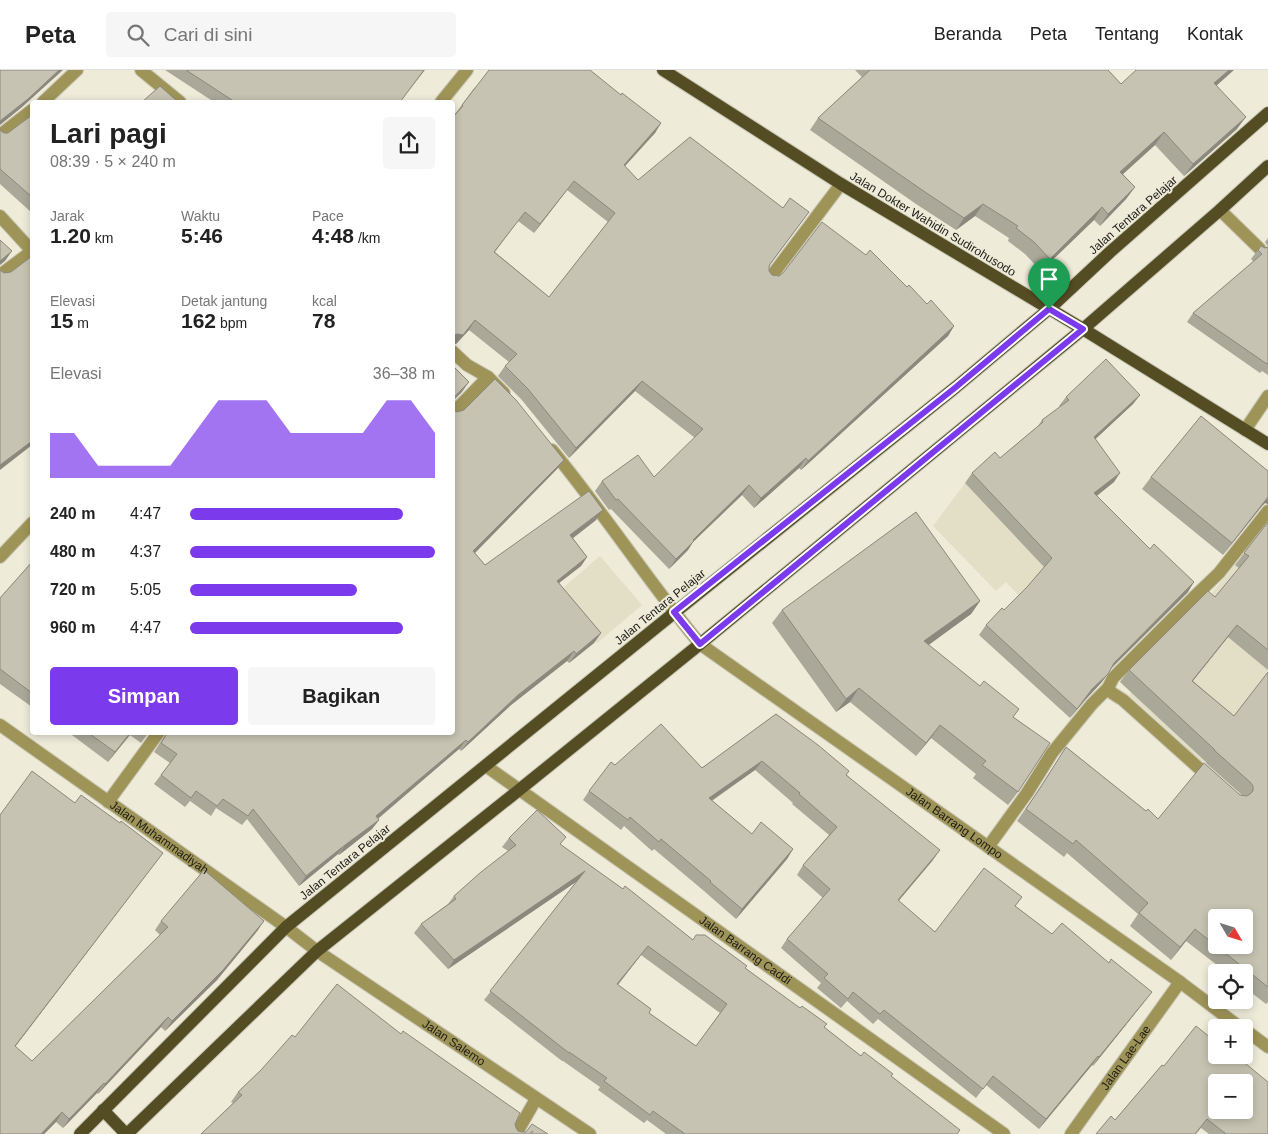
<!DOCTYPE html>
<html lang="id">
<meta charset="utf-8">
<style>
:root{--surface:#fff;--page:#f6f6f6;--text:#222;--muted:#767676;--line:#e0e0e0;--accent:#7c3aed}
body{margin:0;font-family:Helvetica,sans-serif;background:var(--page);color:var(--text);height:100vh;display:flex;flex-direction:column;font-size:19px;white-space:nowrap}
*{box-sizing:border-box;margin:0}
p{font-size:16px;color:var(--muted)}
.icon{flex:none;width:28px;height:28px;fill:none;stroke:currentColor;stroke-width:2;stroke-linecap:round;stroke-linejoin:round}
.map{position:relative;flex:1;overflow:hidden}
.drawer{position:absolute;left:30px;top:30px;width:425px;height:635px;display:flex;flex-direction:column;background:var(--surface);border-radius:5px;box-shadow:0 2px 8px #0003}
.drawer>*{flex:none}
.needle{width:32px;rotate:129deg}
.fabs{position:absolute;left:1208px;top:839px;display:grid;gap:10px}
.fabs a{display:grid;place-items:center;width:45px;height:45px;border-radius:5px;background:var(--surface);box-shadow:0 2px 8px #0003;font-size:25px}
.pin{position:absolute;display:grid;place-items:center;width:42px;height:42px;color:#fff;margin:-51px -21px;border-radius:50% 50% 50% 0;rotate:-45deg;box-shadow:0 0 5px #0007}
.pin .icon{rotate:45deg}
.round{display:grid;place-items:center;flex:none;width:52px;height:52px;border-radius:5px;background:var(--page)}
.overview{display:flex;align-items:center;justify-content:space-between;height:85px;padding:0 20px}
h1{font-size:28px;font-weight:800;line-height:38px}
.metrics{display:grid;grid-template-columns:repeat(3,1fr);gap:8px;height:85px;padding:5px 20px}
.metrics div{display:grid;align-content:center}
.metrics b{font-size:21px;font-weight:800}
.metrics small{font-size:14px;font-weight:400}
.metrics p{font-size:14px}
.chart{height:140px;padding:10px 20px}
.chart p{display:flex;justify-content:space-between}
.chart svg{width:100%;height:90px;margin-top:5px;fill:var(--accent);opacity:.7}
.action{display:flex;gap:10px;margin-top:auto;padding:10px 20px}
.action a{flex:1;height:58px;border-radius:5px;background:var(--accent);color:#fff;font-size:20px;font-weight:800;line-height:58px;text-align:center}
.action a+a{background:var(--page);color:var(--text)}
ul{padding:0 20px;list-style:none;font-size:16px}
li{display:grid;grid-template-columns:80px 60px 1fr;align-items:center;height:38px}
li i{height:12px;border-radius:6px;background:var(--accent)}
header{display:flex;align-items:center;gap:30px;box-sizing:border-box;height:70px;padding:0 25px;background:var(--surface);border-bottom:1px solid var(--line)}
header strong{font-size:24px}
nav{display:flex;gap:28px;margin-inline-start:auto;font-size:18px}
.search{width:350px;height:45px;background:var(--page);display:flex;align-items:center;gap:12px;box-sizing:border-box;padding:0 18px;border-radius:5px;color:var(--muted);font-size:19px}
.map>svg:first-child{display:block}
</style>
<header>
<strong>Peta</strong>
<div class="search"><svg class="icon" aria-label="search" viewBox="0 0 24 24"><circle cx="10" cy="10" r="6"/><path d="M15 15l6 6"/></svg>Cari di sini</div>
<nav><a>Beranda</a><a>Peta</a><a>Tentang</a><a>Kontak</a></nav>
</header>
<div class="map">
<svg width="1268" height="1064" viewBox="0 0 1268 1064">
<rect width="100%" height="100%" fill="#eeebd9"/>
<g fill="#e3dfc6">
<path d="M965,413L1047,497L1020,527L1006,512L996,521L933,456Z"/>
<path d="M1268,454V707L1247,733L1129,625Z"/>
<path d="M600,486L642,535L597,573L556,524Z"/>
</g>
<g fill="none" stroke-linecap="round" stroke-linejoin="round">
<defs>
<g id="minor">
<path d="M141,0L180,32"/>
<path d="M43,32L77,0"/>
<path d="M441,32L467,0"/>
<path d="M0,65L32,40"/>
<path d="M1220,140L1260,179"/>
<path d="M0,146L32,181"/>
<path d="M0,205L32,181"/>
<path d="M770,208L841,114"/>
<path d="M452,281L467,295L488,307L504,323"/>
<path d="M452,344L488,307"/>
<path d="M1245,360L1268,326"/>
<path id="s1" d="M552,380C604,443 648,511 700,574L1180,912L1241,958"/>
<path d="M0,487L32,453"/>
<path id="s2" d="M0,655L286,857L317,881L590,1064"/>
<path id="s3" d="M486,696L1004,1064"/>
<path d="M1211,709L1123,630L1112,623L1108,618L1113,608L1195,526L1219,503L1268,441"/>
<path d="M108,732L159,662"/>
<path d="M988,777L1027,723L1052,683L1092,634L1108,618"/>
<path d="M1244,959L1268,977"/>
<path d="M516,1064L536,1029"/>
<path id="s4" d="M1071,1064L1180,912"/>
</g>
<g id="major">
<path d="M663,0L841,114L1083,259L1268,374"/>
<path d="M103,1040L126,1064"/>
<path d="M80,1064L286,857L674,543L956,317L1049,239L1110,182L1268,43"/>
<path d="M127,1064L317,881L519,720L700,574L1083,259L1220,140L1268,96"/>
</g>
</defs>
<use href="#minor" stroke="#c8c6b6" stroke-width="14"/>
<use href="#major" stroke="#c8c6b6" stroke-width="14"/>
<use href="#minor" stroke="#9f9458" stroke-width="12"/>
<use href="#major" stroke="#544d23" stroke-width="12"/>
</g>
<g fill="#aaa899" fill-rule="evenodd">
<path d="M165,0H425L400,32H214Z"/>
<path d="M855,0H1108L1121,14L1217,16L1237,59L1184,106L1155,75L1123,104L1135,117L1126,129L1100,156L1094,150L1041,201L1025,184L1008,171L1009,168L975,146L956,160L916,134L810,60L818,48L862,7Z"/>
<path d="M475,17L621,25L661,53L655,63L624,96L638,110L783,138L809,142L770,195L769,197V201L772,205L907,217L927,234L954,256L948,266L801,400L799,398L754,438L742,425L693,472L688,480L669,499L611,439L609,440L595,421L602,411L654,407L695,368L635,321L569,388L521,329L498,306L505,296L509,292L469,260L456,274H452V48ZM567,120L608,152L549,227L495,182L518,151L534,163Z"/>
<path d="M32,45V143L0,114V59L1,61L4,63H8Z"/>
<path d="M1268,168V305L1262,301L1260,303L1187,252L1193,243L1254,192L1251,189L1261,176L1265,178L1268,177L1265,172Z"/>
<path d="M1140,325L1133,334L1095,369L1114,412L1097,426L1188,522L1111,599L1101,613L1086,629L1070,648L979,565L986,555L1004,540L1027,517L1044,497L965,413L972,403L1000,388L1038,356L1042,350L1060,337L1059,336L1066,327Z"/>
<path d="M453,340L564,390L557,399L475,483L485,495L596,450L573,468L587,487L581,496L559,513L601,563L594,573L569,593L567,591L511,635L461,681L459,679L378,749L379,750L372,759L339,785L338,784L299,816L247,749L242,755L216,738L211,746L190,731L185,737L154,714L170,693L154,682L167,662H452Z"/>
<path d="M1268,401V434L1265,433L1262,436L1223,485L1142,419L1151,407Z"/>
<path d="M1268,452V600L1228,567L1193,611L1234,646L1268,602V932L1266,934L1244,917V902H1226L1186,871L1171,890L1130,856L1138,844L1067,783L1064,787L1017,751L1035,725L1066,677L1146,741L1158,749L1240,725H1242L1206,693V692L1120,612L1129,600L1215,527L1239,498L1235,495Z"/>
<path d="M32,492V637L0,614V528Z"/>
<path d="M980,531L971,544L928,575L1014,647L1018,722L1008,735L973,708L976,704L931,668L916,686L850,632L836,642L772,553L782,540Z"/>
<path d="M776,644L847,705L933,790L898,831L935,862L1022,827L1015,836L1052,864L1145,931L1093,996L1092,995L1039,1059L986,1015L976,1028L878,949L873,954L847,931L841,938L817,918L821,913L781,878L787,869L823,828L797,805L803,795L829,765L792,734L793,733L755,700L712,731L752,764L793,779L787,789L736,849L704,821L654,779L652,781L624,756L621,760L583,730L589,721L615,695L702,698Z"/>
<path d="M68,662H149L141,673L130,665L108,692Z"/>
<path d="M0,745L156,792L15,977L32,991L160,865L155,860L161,851L258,860L217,910L165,961L161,957L98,1024L97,1023L63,1058L56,1052L44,1064H0Z"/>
<path d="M509,768L561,775L693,870L745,898L861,986L891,1006L957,1064H666L647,1050L644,1053L598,1020L600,1017L563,991H562L484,930L577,811L448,899L414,863L421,854L448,834L454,826L508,781L502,777ZM641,885L720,943L696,976L649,943L618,915Z"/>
<path d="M295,967L515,1054L516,1058L518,1061L522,1062L201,1064L233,1033L231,1032L238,1022Z"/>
<path d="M1162,995L1268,1064H1209L1201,1058L1196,1064H1096L1115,1050Z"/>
</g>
<g fill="#8b887d">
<path d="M59,0H63L21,38L0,55V51L2,49Z"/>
<path d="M1229,0H1234L1206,25L1214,13Z"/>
<path d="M1246,47L1237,59L1184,106L1193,94Z"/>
<path d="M661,53L655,63L617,105L624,95Z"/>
<path d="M1164,62L1155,75L1112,114L1120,102Z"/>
<path d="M574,111L567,120L534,163L540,154Z"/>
<path d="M1135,117L1126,129L1100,156L1108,144Z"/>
<path d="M983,134L975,146L956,160L964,148Z"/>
<path d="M1102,137L1094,150L1041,201L1050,189Z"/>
<path d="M12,181L5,191L0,195V191Z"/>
<path d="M475,250L469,260L456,274H452V266Z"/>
<path d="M954,256L948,266L801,400L808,391Z"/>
<path d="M642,311L635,321L569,388L576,378Z"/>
<path d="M469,312L462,322L452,332L453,329Z"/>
<path d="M1140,325L1133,334L1087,377L1094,367Z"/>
<path d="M32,371V375L0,400V395Z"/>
<path d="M806,388L799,398L754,438L761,428Z"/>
<path d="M564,390L557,399L467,491L473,481Z"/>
<path d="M1120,403L1114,412L1087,433L1094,423Z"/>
<path d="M749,415L742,425L693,472L688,480L669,499L676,489L693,470Z"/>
<path d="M1268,427V434L1265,433L1262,436L1223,485L1232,473Z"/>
<path d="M603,440L596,450L564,475L570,465Z"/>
<path d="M587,487L581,496L550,520L557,511Z"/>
<path d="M1194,512L1188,522L1107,602L1114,593Z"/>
<path d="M980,531L971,544L915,585L924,571Z"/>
<path d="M1237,555L1228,567L1183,623L1192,611Z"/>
<path d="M601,563L594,573L569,593L576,584Z"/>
<path d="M574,581L567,591L511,635L461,681L468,672L518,625Z"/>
<path d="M1108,604L1101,613L1086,629L1070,648L1092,619Z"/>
<path d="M859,618L850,632L836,642L846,629Z"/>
<path d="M940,655L931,668L916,686L926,673Z"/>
<path d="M131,662H132L108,692L115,682Z"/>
<path d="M466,670L459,679L369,756L376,746Z"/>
<path d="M762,691L755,700L702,737L709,728Z"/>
<path d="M379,750L372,759L339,785L345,775Z"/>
<path d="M345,775L338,784L299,816L306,806Z"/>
<path d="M793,779L787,789L736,849L742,839Z"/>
<path d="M940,780L933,790L891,840L898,830Z"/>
<path d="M163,783L156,792L8,986L15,976Z"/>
<path d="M585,801L579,810L448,899L454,890Z"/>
<path d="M264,851L258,860L217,910L165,961L172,951Z"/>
<path d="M1195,859L1186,871L1171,890L1180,877Z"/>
<path d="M648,876L641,885L611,923L617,914Z"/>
<path d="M1152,922L1145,931L1093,996L1099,987Z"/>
<path d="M168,947L161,957L98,1024L105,1014Z"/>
<path d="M1098,986L1092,995L1039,1059L1046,1049Z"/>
<path d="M104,1013L97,1023L63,1058L69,1049Z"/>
<path d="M62,1042L56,1052L44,1064H41Z"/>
</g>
<g fill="#c6c3b2" stroke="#8b887d" fill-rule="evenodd">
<path d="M0,0H59L28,29L0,51Z"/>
<path d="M186,0H424L400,32H235Z"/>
<path d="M489,0H590L621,25L622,23L661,53L624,95L638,110L690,67L783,138L790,128L809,142L770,194L769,197V201L772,205L779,206L783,203L822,152L866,185L870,180L907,217L909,215L927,234L931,230L954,256L808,391L806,388L761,428L749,415L693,470L694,471L676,489L618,429L616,430L602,411L638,385L654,407L703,359L642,311L576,378L528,319L505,296L517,284L475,250L463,265L457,264L452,266V48L463,36L462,35ZM574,111L615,143L549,227L494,182L525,142L540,154Z"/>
<path d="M870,0H1108L1121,14L1136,0H1229L1214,13L1246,47L1193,94L1164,62L1120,102L1135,117L1108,144L1102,137L1050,189L1034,172L1016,158L1018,156L983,134L964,148L925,122L818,48Z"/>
<path d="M160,16L178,32H142Z"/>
<path d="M32,45V127L0,99V59L1,61L4,63H8Z"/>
<path d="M0,170L12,181L0,191Z"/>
<path d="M1261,176L1265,178L1268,177V292L1267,294L1193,243L1262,184L1258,180Z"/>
<path d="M32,186V371L0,395V200L4,203L11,202Z"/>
<path d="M1106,289L1140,325L1094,367L1120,403L1094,423L1150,479L1154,474L1194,512L1114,593L1108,604L1092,619L1077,639L986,555L1002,538L1004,540L1027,517L1052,488L972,403L995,382L1000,388L1043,352L1042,350L1069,330L1066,327Z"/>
<path d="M452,295L469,312L452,329Z"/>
<path d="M495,309L516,330L564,390L473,481L485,495L589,421L603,440L570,465L587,487L557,511L601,563L576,584L574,581L518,625L468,672L466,670L376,746L379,750L345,775L306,806L253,739L248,746L223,729L217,736L196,721L191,728L161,705L177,684L161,673L168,662H452V339L457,342L464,340Z"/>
<path d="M1201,346L1268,401V427L1232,473L1151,407Z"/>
<path d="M916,442L980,531L924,571L980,616L984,611L1019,639L1013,647L1050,673L1018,722L982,695L986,691L940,655L926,673L859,618L846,629L782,540Z"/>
<path d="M1268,452V580L1237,555L1192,611L1234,646L1268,602V917L1195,859L1180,877L1139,843L1148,833L1076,770L1073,774L1026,739L1042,715L1066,677L1146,741L1148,739L1158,749L1204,693L1240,725L1247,726L1250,724L1253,721V716L1250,712L1214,680H1215L1129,600L1208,521L1215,527L1249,486L1244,483ZM1216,848H1244V875H1216Z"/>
<path d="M32,492V623L0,599V528Z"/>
<path d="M776,644L818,675L849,701L846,705L940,780L898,830L935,862L984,798L1022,827L1015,836L1052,864L1062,853L1109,893L1111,889L1152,922L1099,987L1098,986L1046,1049L993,1006L983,1019L884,940L880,944L853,922L848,929L824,908L828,904L787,869L830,819L803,795L837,757L799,724L800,723L762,691L709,728L752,764L761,752L793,779L742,839L710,812L711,811L661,769L659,772L630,747L628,750L589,721L611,692L615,695L661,654L702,698Z"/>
<path d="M87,662H131L115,682Z"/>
<path d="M32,701L75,733L81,725L120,753L121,751L163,783L15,976L32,991L168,857L161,851L204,800L264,851L223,900L172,951L168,947L105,1014L104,1013L69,1049L62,1042L41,1064H0V745Z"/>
<path d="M537,740L566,767L560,774L623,819L625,816L693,870L696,865H705L747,896L745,898L800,938L802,936L827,954L824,957L861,986L864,982L893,1004L891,1006L960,1060L957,1064H685L653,1041L650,1045L604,1011L607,1008L569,982V983L490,921L585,801L454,890L421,854L456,829L454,826L481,802L516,775L509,768ZM648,876L727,934L696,976L649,943L651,939L617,914Z"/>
<path d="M337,914L401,964L403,961L520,1043L515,1054L516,1058L518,1061L522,1062H526L532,1054L548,1064H531L533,1061L529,1064H201L242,1025L238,1022L261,1000L292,965L295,967Z"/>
<path d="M1196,956L1216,972V985H1235L1268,1012V1064H1226L1207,1049L1195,1064H1096L1111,1046L1115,1050L1162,995L1164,996ZM1216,1012H1244V1040H1216Z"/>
</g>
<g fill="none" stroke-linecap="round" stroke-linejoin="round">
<defs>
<path id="route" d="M1049,239L1083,259L700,574L674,542L956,317Z"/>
</defs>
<use href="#route" stroke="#fff" stroke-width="10"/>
<use href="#route" stroke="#7c3aed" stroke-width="6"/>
</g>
<g text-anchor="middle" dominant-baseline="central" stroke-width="4" stroke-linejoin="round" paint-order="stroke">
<g font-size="12" fill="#1c1b15" stroke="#eeebd9">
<text transform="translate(1133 145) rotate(-41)">Jalan Tentara Pelajar</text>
<text transform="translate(933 154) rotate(31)">Jalan Dokter Wahidin Sudirohusodo</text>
<text transform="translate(660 537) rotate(-39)">Jalan Tentara Pelajar</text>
<text stroke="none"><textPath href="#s1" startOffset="555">Jalan Barrang Lompo</textPath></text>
<text stroke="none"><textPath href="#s2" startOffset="195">Jalan Muhammadiyah</textPath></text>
<text transform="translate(345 792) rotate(-39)">Jalan Tentara Pelajar</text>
<text stroke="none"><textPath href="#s3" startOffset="318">Jalan Barrang Caddi</textPath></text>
<text stroke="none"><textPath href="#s2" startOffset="554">Jalan Salemo</textPath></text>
<text stroke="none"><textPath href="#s4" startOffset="94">Jalan Lae-Lae</textPath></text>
</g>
</g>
</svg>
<div class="fabs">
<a><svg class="needle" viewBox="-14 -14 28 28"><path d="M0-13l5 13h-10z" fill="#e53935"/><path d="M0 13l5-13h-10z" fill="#767676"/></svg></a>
<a><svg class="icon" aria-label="locate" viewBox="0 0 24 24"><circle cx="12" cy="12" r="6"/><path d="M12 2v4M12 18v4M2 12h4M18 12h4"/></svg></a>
<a>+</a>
<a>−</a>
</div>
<div class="pin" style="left:1049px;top:239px;background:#1e9e55"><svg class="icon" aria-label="arrive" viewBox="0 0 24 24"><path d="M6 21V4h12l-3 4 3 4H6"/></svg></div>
<section class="drawer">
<div class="overview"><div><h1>Lari pagi</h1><p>08:39 · 5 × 240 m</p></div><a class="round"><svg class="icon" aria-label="share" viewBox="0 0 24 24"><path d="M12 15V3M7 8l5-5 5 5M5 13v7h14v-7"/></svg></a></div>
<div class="metrics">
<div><p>Jarak</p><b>1.20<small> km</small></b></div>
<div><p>Waktu</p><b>5:46</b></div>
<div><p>Pace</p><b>4:48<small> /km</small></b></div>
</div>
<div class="metrics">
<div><p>Elevasi</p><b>15<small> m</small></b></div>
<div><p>Detak jantung</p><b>162<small> bpm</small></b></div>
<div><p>kcal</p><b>78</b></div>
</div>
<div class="chart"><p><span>Elevasi</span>36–38 m</p>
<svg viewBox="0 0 160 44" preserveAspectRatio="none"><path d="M0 44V22L10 22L20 38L30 38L40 38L50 38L60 22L70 6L80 6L90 6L100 22L110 22L120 22L130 22L140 6L150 6L160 22V44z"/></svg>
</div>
<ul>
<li><b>240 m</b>4:47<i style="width:87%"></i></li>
<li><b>480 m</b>4:37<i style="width:100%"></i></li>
<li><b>720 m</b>5:05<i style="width:68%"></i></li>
<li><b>960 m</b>4:47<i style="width:87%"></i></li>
</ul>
<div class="action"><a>Simpan</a><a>Bagikan</a></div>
</section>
</div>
